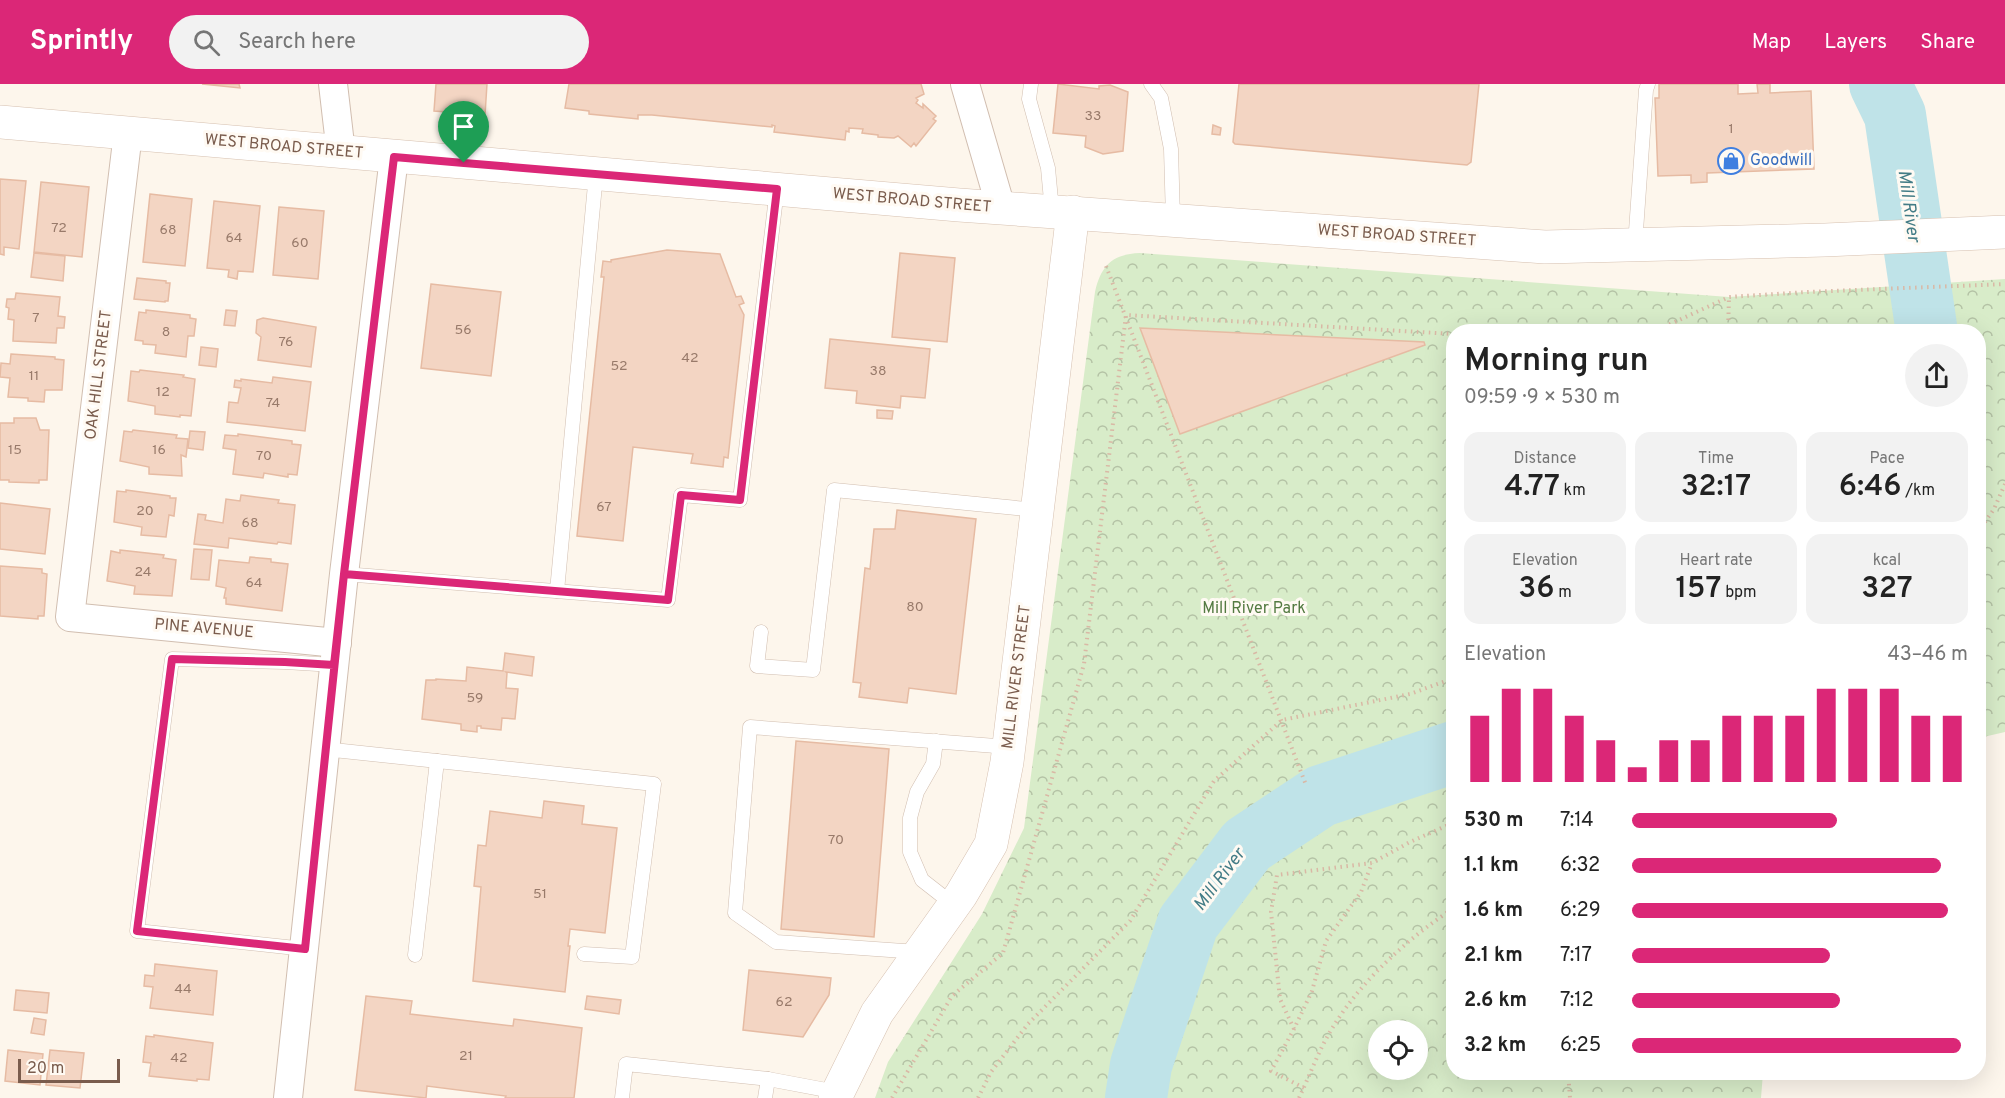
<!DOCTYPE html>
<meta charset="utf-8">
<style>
:root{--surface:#fff;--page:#f2f2f2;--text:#222;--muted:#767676;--accent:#db2777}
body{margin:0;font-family:Overpass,sans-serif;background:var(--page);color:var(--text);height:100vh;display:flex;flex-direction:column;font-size:22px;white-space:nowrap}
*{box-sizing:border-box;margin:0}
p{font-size:20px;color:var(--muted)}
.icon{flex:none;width:33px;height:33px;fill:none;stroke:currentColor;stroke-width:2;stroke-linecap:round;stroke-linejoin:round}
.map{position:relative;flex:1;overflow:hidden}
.sheet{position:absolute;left:1446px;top:240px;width:540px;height:756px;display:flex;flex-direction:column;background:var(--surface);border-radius:24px;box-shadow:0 6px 24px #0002}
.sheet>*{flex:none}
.fabs{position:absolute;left:1368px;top:936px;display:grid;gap:12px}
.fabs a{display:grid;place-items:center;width:60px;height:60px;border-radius:50%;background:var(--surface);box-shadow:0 6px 24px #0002;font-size:30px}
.scale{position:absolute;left:18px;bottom:15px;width:102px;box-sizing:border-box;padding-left:6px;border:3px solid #7a5c4d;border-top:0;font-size:16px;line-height:21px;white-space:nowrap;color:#7a5c4d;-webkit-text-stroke:4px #fffaf3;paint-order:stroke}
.pin{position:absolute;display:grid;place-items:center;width:51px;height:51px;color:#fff;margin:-62px -26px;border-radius:50% 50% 50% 0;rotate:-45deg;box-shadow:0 0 6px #0007}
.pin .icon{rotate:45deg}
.round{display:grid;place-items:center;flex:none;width:63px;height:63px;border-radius:32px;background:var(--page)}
.headline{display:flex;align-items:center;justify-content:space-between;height:102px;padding:0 18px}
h1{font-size:33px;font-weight:600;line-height:45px}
.figures{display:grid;grid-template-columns:repeat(3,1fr);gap:9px;height:102px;padding:6px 18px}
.figures div{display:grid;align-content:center;border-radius:15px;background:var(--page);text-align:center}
.figures b{font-size:30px;font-weight:600}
.figures small{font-size:16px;font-weight:400}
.figures p{font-size:16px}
.chart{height:168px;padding:12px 18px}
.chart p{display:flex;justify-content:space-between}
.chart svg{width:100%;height:108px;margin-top:6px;stroke:var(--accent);stroke-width:6}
ul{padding:0 18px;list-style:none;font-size:20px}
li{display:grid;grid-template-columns:96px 72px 1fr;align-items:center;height:45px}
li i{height:15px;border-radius:8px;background:var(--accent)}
header{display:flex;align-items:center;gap:36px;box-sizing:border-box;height:84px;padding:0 30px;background:var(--accent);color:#fff}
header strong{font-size:28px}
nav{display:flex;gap:33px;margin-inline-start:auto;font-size:21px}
.search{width:420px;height:54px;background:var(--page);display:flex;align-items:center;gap:15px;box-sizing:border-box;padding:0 21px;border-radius:33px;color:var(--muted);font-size:22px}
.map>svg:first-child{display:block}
</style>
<header>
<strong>Sprintly</strong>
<div class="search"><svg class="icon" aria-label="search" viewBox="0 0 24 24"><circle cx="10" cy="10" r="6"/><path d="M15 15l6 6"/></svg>Search here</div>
<nav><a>Map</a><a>Layers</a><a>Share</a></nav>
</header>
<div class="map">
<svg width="2005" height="1014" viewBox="0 0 2005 1014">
<defs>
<pattern id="forest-crowns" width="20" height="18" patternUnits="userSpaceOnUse" patternTransform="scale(1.5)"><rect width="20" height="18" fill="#d8ecc9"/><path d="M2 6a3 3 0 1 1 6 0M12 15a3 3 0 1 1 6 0" fill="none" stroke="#b4c2a5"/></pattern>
</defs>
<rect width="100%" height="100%" fill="#fdf6ec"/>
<path fill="url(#forest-crowns)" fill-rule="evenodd" d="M1140,169L1729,213L2005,195V648L1979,654L1978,248H1454V988L1763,989L1761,1014H875L888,978L982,830L1024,744L1095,208C1101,181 1113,170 1140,169ZM1378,946H1418V986H1378Z"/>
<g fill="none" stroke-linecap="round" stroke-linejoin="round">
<g stroke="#bfe3e8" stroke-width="62">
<path d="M1880,0L1895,31L1926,242L1925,248"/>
<path d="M1136,1014L1141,981L1188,839L1247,761L1321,712L1454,668"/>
</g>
</g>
<g fill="#f3d5c3" stroke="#e6bba3" stroke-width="1.5">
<path d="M202,0H239L240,4Z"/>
<path d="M436,0H487L485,31L434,27Z"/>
<path d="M569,0H921L924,10L916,14L918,16L916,19L923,24V20L936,32L933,35L936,37L916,62L914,59L911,63L898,52L894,54L878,53V51L862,49L863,45L849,44V48L846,47L845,56L774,48L775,42L772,41V43L652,31H638V35L589,30V27L565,24Z"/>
<path d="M1058,0L1099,5V2L1110,1L1128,8L1123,67L1103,70L1085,63L1086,52L1053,49Z"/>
<path d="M1239,0H1479L1471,78L1467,81L1235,60L1233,58Z"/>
<path d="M1659,0H1738V10L1758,9L1757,0H1770V9L1811,7L1814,85L1707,89V98L1691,99V91L1658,92L1655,14H1659Z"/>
<path d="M1213,41L1221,44L1220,51L1212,50Z"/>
<path d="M0,95L26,97L19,165L4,163V171L0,170Z"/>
<path d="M41,98L89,103L82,173L34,168Z"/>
<path d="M150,110L192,115L185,182L143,178Z"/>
<path d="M214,117L260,122L253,188L238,187L237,195L228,193L229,186L207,184Z"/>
<path d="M279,123L324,127L318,195L273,191Z"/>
<path d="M667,166L720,170L736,213L741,212L744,219L739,221L744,231L728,374L724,373L723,383L691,379L693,370L633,363L623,457L577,452L604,193H601L603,177L611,178V176Z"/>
<path d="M34,169L65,172L63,197L31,193Z"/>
<path d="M900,169L955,174L947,258L892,253Z"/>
<path d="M137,194L166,197V199H170L168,217H165V218L134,215Z"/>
<path d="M431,200L501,208L491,292L421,284Z"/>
<path d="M16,209L60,213L58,232L65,233L64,244H57L56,259L13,257L14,236L8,235L9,224L6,223L7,215H15Z"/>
<path d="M146,226L190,231V234L196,235L194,252H188L186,273L155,269L156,261L143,260V257L135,256L139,228L146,229Z"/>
<path d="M226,226L237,227L235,242L224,241Z"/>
<path d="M263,234L316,243L311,283L258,276L261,253L256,249L257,236Z"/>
<path d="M1140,244L1424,258L1425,261L1180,350Z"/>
<path d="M830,255L930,265L925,314L901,312L900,324L856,319L857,307L825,304Z"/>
<path d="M201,263L218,265L216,283L199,281Z"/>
<path d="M11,270L55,273V275L64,276L62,306H45L44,318L28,317V314L8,313L10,294L0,293L1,279L10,280Z"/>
<path d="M140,286L184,291L183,293L195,295L191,332L180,331V333L155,330V322L128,317L131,287L139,288Z"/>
<path d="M273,293L311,298L305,347L227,338L229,318L238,319L241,304L234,303L235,296L241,297V295L272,299Z"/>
<path d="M877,326L893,327L892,335L877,334Z"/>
<path d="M14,334H36L40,346H49L47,396H39V399L9,398V396H0V339H14Z"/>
<path d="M133,346L177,351L176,354L188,355L186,373L181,371L182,392L149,390V383L120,377L124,347L132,348Z"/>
<path d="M190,347L205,348L203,366L188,364Z"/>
<path d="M238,350L292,357V360L301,361L297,391L288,390V393L264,389L263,394L233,390L236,366L223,364L225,351L238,352Z"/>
<path d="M126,406L170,412V414H176L174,432L169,431L166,453L141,451L142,443L114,438L117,407L126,408Z"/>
<path d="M241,411L279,416L278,419L295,421L291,460L278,458L277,460L229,454L228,464L194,460L198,430L206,431L205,436L223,439L226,415L240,417Z"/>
<path d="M0,419L50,425L45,470L0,465Z"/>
<path d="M897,426L976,435L956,610L909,604L907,619L859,613L861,599L853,598L865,484L870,485L874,445H895Z"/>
<path d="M194,465L212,466L209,496L191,495Z"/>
<path d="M120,466L164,471L163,474L176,476L172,512L134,510L135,502L107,497L111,467L120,469Z"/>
<path d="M250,473L271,475V478L288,480L282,527L226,520V514H224L226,504L216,502L219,476L249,479Z"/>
<path d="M0,482L42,485V489L47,490L44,532H38V535L0,532Z"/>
<path d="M505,569L534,573L532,592L506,588L507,589L506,604L518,605L515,635L502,634L501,646L481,644V642H477V648L461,646V640L422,635L426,596H436V595L466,597L467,583L503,587Z"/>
<path d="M796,657L889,665L874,853L781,845Z"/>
<path d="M544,717L584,722L582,740L617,744L605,849L570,845L568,862H570L565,908L473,897L481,803L474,802L478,761L486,762L490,727L542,734Z"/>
<path d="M155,880L217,887L213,931L150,924L153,903L144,902L145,891L154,892Z"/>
<path d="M749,886L831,894L829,911L803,953L743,946Z"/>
<path d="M16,906L49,909L47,929L14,926Z"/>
<path d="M366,912L412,917L410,930L513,942L514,935L582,944L574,1014H505L506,1012L427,1002L426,1014L355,1006Z"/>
<path d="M587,912L621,916L619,930L585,925Z"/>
<path d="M34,934L46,936L44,951L31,949Z"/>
<path d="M154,951L213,959L209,996L197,995V997L149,992L151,979L143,978L146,952L154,953Z"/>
<path d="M8,966L43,970L40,1001L5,997Z"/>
<path d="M50,966L84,969L80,1004L46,1001Z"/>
</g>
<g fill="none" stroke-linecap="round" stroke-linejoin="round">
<defs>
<g id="service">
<path d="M1031,0L1029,15L1048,84L1052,127"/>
<path d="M1151,0L1161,14L1171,65L1173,135"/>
<path d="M1635,161L1646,6L1648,0"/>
<path d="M344,490L668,516L681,411L740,416L777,105"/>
<path d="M557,507L596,90"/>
<path d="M761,548L757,582L813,586L834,406L1037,426"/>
<path d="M936,657L933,680L917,708L910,734V768L922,796L954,821"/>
<path d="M324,665L654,700L632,873L584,870"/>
<path d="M305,865L137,847L172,575L285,578L334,581"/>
<path d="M918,868L776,858L735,829L750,643L1009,663"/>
<path d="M415,871L437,677"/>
<path d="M622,1014L626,980L768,995L837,1008"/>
<path d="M765,1014L768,995"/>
</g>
<g id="minor">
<path d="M333,0L341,69"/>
<path d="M965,0L1001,124"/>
<path d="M128,49L70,533L337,559"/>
<path d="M288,1014L344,490L394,73"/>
</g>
<g id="secondary">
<path d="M0,38L959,121L1545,163L1825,156L2005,148"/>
<path d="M835,1014L877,929L961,811L991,760L1007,678L1073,128"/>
</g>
</defs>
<use href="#service" stroke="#d1beb0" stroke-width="15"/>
<use href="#minor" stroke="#d1beb0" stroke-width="30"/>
<use href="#secondary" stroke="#d6c0b0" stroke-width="34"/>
<g stroke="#d9b8a5" stroke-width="4" stroke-dasharray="1.5 4.5" stroke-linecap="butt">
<path d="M1106,182L1306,701"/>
<path d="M1653,248L1729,213L1807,208L2005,200"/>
<path d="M1728,248L1729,213"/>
<path d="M1978,448L1994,425L2005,400"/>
<path d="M1294,945L1280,915L1271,828L1277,791L1372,779L1410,758L1446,742L1454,740"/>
<path d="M1568,988L1570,1014"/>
<path d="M1304,1004L1271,987L1294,945L1312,907L1326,857L1361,808L1372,779"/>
<path d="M892,1014L952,912L1003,869L1084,580L1126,231L1454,250"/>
<path d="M978,1014L991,988L1028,940L1130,837L1214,697L1282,636L1410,610L1454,594"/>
<path d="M1299,1014C1310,991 1319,965 1333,943C1361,897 1409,853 1454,824"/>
</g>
<use href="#service" stroke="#fff" stroke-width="14"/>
<use href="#minor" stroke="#fff" stroke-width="28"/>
<use href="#secondary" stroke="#fff" stroke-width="33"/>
</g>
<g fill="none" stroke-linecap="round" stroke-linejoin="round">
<defs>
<path id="route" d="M464,79L394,73L344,490C332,615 317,740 305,865L137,847L172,575L285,578L334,581L344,490L668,516L681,411L740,416L777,105L464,79"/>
</defs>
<use href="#route" stroke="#fff" stroke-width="12"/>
<use href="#route" stroke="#db2777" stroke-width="8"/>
</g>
<defs>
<symbol id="shop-ring" viewBox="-11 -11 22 22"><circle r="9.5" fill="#fffaf3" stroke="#3f7fe0" stroke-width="1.5"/><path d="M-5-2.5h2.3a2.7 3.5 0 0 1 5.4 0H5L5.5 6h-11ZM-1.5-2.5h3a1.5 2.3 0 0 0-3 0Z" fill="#3f7fe0"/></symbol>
</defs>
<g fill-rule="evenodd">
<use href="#shop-ring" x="1716" y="62" width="30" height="30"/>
</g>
<g text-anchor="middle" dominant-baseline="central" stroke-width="6" stroke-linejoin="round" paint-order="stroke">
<g font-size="14" fill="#987a6a">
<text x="1093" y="32">33</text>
<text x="1731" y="45">1</text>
<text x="59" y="144">72</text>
<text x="168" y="146">68</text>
<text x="234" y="154">64</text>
<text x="300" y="159">60</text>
<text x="36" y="234">7</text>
<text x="463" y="246">56</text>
<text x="166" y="248">8</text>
<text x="286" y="258">76</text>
<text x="690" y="274">42</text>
<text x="619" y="282">52</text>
<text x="878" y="287">38</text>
<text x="34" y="292">11</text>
<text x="163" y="308">12</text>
<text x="273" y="319">74</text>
<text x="15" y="366">15</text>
<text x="159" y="366">16</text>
<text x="264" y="372">70</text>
<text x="604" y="423">67</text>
<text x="145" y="427">20</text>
<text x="250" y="439">68</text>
<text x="143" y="488">24</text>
<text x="254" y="499">64</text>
<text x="915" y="523">80</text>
<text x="475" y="614">59</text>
<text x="836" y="756">70</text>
<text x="540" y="810">51</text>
<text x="183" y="905">44</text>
<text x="784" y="918">62</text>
<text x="466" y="972">21</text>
<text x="179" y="974">42</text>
</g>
<g font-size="16" fill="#7a5c4d" stroke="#fffaf3">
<text transform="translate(284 63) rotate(5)">WEST BROAD STREET</text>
<text transform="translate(912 117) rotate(5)">WEST BROAD STREET</text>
<text transform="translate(1397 152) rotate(4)">WEST BROAD STREET</text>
<text transform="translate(99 291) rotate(-83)">OAK HILL STREET</text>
<text transform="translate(204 545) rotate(5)">PINE AVENUE</text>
<text transform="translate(1017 593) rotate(-83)">MILL RIVER STREET</text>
</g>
<g font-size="16" fill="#366cbe" stroke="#fffaf3" text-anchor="start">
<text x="1750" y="77">Goodwill</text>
</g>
<g font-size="16" fill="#537a41" stroke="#fffaf3">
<text x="1254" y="525">Mill River Park</text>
</g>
<g font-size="18" font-style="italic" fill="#437c86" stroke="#fffaf3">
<text transform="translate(1908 122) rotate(82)">Mill River</text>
<text transform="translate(1220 796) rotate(-53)">Mill River</text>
</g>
</g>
</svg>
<div class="fabs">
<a><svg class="icon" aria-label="locate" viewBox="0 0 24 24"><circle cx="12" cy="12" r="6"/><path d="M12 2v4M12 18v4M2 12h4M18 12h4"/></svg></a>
</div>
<div class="scale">20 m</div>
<div class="pin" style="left:464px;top:79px;background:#1e9e55"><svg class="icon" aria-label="arrive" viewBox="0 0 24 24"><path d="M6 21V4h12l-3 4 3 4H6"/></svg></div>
<section class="sheet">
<div class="headline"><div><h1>Morning run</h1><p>09:59 · 9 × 530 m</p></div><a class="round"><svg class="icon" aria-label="share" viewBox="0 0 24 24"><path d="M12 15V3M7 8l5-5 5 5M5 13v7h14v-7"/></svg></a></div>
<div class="figures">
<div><p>Distance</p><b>4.77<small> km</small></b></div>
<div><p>Time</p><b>32:17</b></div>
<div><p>Pace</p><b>6:46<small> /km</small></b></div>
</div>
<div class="figures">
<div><p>Elevation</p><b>36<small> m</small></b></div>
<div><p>Heart rate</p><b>157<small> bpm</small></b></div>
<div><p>kcal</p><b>327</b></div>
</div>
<div class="chart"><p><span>Elevation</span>43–46 m</p>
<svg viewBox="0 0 160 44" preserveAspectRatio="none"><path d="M5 44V17M15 44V6M25 44V6M35 44V17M45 44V27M55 44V38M65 44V27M75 44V27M85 44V17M95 44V17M105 44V17M115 44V6M125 44V6M135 44V6M145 44V17M155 44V17"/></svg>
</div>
<ul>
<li><b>530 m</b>7:14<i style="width:61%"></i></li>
<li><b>1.1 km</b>6:32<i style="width:92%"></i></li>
<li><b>1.6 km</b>6:29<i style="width:94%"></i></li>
<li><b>2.1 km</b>7:17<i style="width:59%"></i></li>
<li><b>2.6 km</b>7:12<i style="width:62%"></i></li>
<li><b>3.2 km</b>6:25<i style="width:98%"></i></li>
</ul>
</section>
</div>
